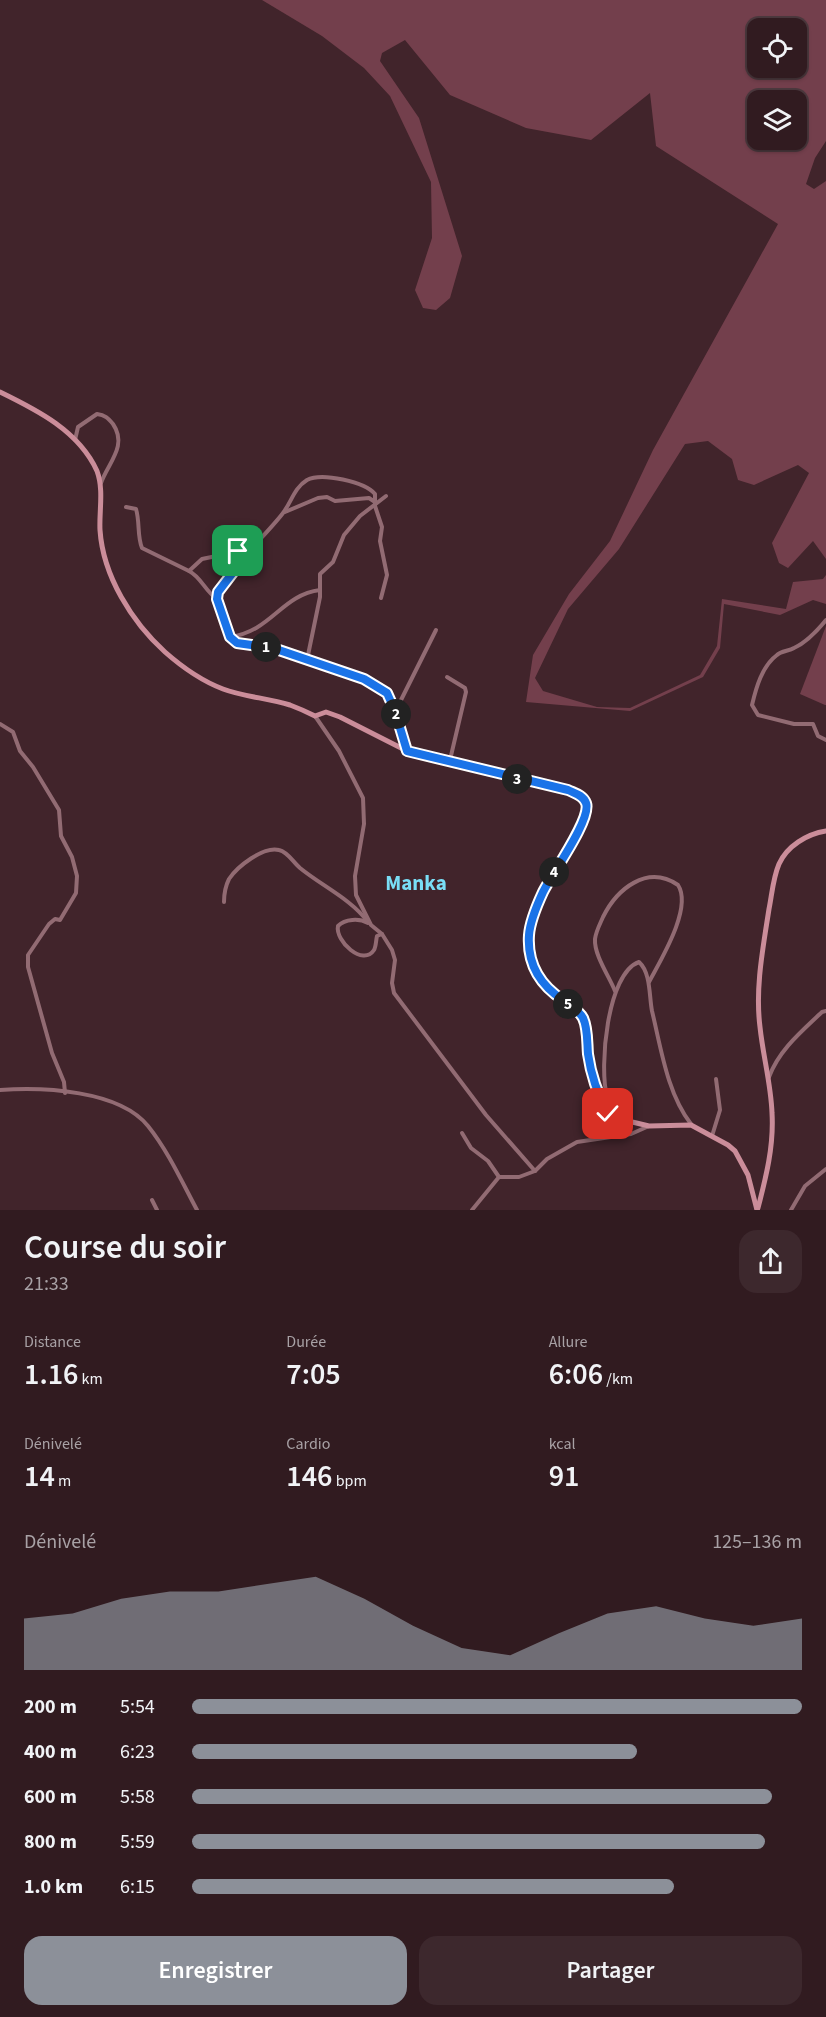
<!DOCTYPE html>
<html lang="fr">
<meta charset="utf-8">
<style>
:root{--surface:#311b20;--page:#3d282d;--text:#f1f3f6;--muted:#a8a1a5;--line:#4c393e;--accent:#8c9099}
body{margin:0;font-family:"Source Sans 3",sans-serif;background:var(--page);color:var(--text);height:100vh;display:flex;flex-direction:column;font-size:22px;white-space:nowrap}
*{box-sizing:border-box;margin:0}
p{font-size:20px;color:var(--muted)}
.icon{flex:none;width:33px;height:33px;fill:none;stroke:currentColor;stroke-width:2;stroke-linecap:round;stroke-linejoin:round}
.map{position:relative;height:1210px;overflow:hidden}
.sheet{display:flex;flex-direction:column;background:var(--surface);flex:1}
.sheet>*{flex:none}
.fabs{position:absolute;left:747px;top:18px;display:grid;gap:12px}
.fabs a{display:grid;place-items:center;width:60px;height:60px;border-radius:12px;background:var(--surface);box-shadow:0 2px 4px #0004,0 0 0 2px var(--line);font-size:30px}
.pin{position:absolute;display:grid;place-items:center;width:51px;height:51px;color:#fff;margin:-26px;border-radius:12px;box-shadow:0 3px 9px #0006}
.km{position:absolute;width:30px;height:30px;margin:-15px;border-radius:50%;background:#222;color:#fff;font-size:16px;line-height:30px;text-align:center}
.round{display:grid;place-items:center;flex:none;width:63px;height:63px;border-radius:18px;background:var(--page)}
.headline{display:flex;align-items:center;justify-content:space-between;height:102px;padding:0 24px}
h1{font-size:33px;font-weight:600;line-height:45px}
.figures{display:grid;grid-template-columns:repeat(3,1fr);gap:9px;height:102px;padding:6px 24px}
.figures div{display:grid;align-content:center}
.figures b{font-size:30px;font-weight:600}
.figures small{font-size:16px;font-weight:400}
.figures p{font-size:16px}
.chart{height:168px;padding:12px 24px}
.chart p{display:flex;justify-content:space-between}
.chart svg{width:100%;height:108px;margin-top:6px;fill:var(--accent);opacity:.7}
.cta{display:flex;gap:12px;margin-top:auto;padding:12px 24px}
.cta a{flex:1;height:69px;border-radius:18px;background:var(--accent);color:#fff;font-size:24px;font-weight:600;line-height:69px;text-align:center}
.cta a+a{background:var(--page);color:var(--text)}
ul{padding:0 24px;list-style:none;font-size:20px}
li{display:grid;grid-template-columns:96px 72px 1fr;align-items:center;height:45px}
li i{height:15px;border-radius:8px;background:var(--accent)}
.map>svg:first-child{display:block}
</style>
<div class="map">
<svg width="826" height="1210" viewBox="0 0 826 1210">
<rect width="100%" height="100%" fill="#41242b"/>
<g fill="#733f4c" fill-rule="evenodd">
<path d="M262,0H826V141L815,158L806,184L814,189L826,181V559L813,541L788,568L779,563L772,543L809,473L798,465L754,485L738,480L732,459L708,441L685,444L619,549L568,609L535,678L543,691L597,707L630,708L700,675L717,646L722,599L786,609L793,582L823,579L826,575V604L813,600L780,615L724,604L720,648L703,677L630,711L526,702L533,655L569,594L610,541L653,450L778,224L656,146L650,93L591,140L526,128L450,95L405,40L382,53L380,61L419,118L462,256L450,298L436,310L423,308L415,290L432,238L431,182L390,96L364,68L322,36ZM758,28H796V68H758ZM758,100H796V140H758Z"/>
<path d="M826,626V705H825L800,694Z"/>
</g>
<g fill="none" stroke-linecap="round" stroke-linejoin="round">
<g stroke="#926b73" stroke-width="4">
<path d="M75,440L78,427L97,414C105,415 108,418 113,424C128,446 108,463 101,483"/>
<path d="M126,507L136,509C140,522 137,536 142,548L189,571L202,559L250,549"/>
<path d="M285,512L318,498L327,497L335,501L369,498L375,502"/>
<path d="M189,571C201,577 205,591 217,599"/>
<path d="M381,598L387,575L380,541L382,527L375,506V494C365,482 322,472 307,480C294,488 292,501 283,513C270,531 222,576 218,594C216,601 226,632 231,637C239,647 257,646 269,647C282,649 295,657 308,661C332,669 369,674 387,694C399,708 401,733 407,750"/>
<path d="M826,620C817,631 807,642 794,648C789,651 781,651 777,655C762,666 756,688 752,705L758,715L794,724H813L818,736L826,740"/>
<path d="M230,637C272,631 281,595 320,590"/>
<path d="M307,660L320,597V574L333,562L344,535L360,516L386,496"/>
<path d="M447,677L465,688L466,692L450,760"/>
<path d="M396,710L436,630"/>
<path d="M315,716L339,751L363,798L364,824L355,876L356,895L371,925L382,934L392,950L395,960L392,983L394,993L486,1115L535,1171"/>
<path d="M0,724L13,732L20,751L33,767L59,810L61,836L72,857L77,876L76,893L60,920L55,919L49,924L28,955V967L52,1053L64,1082L65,1093"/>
<path d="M224,902C224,893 225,887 229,879C237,867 263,846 279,850C288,852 293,862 300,868C322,886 351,899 368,922"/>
<path d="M368,923C359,918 345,919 338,926C335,941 363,967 374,950C376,947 376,940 377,936L382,934"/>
<path d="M615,991C609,976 594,955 595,939C596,931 600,924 603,917C617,889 647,864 678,885C693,908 660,961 649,982"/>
<path d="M769,1077C779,1050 801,1032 822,1012L826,1011"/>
<path d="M0,1090C43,1087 119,1090 148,1126C168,1151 182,1182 197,1210"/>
<path d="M627,1120C618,1114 610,1107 607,1096C599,1068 607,973 639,962C651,973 649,996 652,1011C661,1048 667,1093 691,1124"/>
<path d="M462,1133L471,1148L488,1161L499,1177"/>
<path d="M712,1136L720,1110L716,1079"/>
<path d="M152,1200L157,1210"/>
<path d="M472,1210L499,1177H519L535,1171L547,1159L577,1142L631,1134L649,1126"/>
<path d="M791,1210L805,1186L826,1169"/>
</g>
<g stroke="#cb8d9a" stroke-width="5">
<path d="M0,392C37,410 79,431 97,471C104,490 99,511 100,530C103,576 132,622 165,652C182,667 202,681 223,689C244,697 268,698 290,705C298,708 307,712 315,716L326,712L340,717L407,751L568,790L582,797L587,808C583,818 581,828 575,838C554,876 507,935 539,980C549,995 581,1006 585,1023C592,1051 587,1108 619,1122L628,1121L649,1126L691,1125L728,1145L735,1151L748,1175L757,1210"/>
<path d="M758,1208C766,1177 774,1146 772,1113C771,1084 763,1056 760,1027C755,988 763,948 769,909C772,894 773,878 779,864C787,846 807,834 826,831"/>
</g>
</g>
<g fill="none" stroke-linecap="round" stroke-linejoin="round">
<defs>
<path id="route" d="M238,551L251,549L218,592L217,599L230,637L237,643L273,648L364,679L387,693L395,711L407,751L568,790C574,793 583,795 586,803C592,819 551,875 543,892C537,905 530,921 529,935C527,964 540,985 563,1000C570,1006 579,1010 583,1018C588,1028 587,1043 588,1054C591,1076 598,1095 608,1114"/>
</defs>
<use href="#route" stroke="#fff" stroke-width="12"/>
<use href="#route" stroke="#1a73e8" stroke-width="8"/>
</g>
<g text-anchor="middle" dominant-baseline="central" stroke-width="6" stroke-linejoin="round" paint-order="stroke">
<g font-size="21" font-weight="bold" fill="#79def6" stroke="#41242b">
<text x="416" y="883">Manka</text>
</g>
</g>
</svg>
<div class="fabs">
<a><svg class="icon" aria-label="locate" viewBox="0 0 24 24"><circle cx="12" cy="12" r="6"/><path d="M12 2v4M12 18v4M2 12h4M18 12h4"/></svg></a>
<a><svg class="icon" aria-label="layers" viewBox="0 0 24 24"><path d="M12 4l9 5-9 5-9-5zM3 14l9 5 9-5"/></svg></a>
</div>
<div class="pin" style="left:238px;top:551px;background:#1e9e55"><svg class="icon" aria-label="arrive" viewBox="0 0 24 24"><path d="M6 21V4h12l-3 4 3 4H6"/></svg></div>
<div class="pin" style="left:608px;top:1114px;background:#d93025"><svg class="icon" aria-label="check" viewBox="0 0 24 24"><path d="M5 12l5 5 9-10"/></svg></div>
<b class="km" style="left:266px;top:647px">1</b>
<b class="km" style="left:396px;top:714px">2</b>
<b class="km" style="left:517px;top:779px">3</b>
<b class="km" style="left:554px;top:872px">4</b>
<b class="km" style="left:568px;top:1004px">5</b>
</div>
<section class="sheet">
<div class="headline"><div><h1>Course du soir</h1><p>21:33</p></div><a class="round"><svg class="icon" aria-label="share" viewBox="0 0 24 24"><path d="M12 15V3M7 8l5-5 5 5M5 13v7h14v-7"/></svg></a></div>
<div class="figures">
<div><p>Distance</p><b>1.16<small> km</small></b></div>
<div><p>Durée</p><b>7:05</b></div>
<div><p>Allure</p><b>6:06<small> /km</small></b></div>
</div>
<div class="figures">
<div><p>Dénivelé</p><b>14<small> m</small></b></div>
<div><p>Cardio</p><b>146<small> bpm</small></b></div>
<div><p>kcal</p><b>91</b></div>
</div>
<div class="chart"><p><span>Dénivelé</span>125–136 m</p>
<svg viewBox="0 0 160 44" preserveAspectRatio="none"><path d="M0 44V23L10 21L20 15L30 12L40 12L50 9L60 6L70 15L80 26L90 35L100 38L110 29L120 21L130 18L140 23L150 26L160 23V44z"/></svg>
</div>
<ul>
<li><b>200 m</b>5:54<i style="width:100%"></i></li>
<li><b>400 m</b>6:23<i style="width:73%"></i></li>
<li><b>600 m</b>5:58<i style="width:95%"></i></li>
<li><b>800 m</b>5:59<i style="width:94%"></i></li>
<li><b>1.0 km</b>6:15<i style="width:79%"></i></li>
</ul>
<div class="cta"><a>Enregistrer</a><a>Partager</a></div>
</section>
